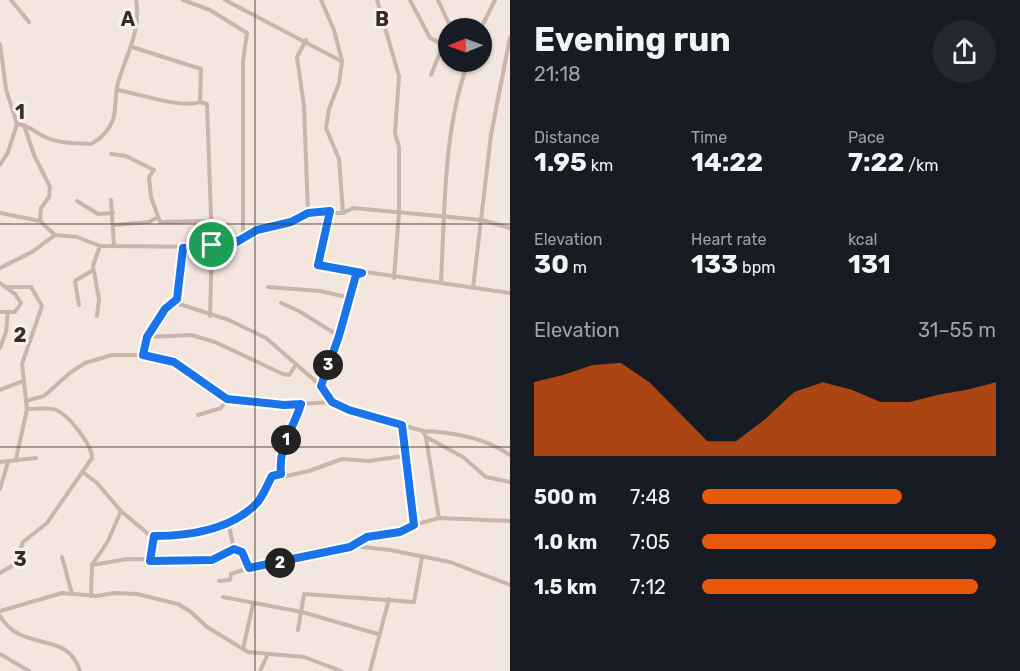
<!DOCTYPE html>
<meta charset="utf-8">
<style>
:root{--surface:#171b24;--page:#242831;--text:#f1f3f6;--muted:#9ea1a6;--accent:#ea580c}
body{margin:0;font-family:Rubik,sans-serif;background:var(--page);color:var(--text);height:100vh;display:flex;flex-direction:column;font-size:22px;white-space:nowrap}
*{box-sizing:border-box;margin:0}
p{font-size:20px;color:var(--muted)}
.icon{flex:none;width:33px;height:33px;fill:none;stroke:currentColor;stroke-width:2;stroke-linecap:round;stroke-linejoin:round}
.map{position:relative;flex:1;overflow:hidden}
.side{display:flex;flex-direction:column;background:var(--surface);width:510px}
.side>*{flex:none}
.needle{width:39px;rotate:269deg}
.buttons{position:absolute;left:438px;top:18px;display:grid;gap:12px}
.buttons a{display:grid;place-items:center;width:54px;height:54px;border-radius:50%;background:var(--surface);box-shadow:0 2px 4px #0004;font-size:30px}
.pin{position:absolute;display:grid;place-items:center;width:51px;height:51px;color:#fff;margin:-26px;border:3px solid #fff;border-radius:50%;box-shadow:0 2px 6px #0007}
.km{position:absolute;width:30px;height:30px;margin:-15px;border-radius:50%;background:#222;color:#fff;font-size:16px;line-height:30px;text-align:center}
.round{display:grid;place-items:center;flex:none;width:63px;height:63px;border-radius:32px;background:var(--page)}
.overview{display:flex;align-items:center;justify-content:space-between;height:102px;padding:0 24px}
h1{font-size:33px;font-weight:700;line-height:45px}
.metrics{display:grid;grid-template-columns:repeat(3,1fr);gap:9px;height:102px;padding:6px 24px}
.metrics div{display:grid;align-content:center}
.metrics b{font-size:26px;font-weight:700}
.metrics small{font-size:16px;font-weight:400}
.metrics p{font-size:16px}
.chart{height:168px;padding:12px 24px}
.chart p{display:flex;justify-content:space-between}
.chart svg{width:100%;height:108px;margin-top:6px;fill:var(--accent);opacity:.7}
ul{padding:0 24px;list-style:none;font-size:20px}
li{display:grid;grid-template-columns:96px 72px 1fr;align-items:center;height:45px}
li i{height:15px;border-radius:8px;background:var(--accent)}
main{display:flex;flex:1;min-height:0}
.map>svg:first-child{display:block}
</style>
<main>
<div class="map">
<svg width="510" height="671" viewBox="0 0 510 671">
<rect width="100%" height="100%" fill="#f2e6de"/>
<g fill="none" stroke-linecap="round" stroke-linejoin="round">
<g stroke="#cab5aa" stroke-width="4">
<path d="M11,0L29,22"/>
<path d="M183,0L210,10L247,33L243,62V239"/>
<path d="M225,0L341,61"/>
<path d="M321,0L334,30L342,61L339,83L329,109L326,128L339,159L343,213"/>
<path d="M377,0L399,76L395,133L399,147V213L394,278"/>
<path d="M410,0L430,38L444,45"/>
<path d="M438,0L451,28"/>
<path d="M481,28L495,0"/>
<path d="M306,40L297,57L304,106L308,213"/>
<path d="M0,44L6,89L17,124L8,152L0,165"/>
<path d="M132,47L201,69L200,102"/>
<path d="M431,75L448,33"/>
<path d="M117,87L118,90C139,94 182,109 200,102L207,104L212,245L210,316"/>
<path d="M17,124C30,125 35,133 47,138C61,144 76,143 91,144C100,139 109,130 113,120C116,110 115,98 117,87C124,58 142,32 136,0"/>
<path d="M24,125L34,155L50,187L49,197L41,208L40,221"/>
<path d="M111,154L126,156L154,170L149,177L151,197L160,222L210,221"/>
<path d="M111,200L114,246"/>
<path d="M77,201L98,214L113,213"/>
<path d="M330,211L318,265L510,293"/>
<path d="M0,213L40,221L55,235"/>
<path d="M114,225L149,222L158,217"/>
<path d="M0,268L32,252L55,235L77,237L100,246L228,247L257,230L291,222L308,213H343L353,208L482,220L510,228"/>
<path d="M441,282C445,208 443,132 468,62"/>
<path d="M0,283L15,294L21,303L15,312H0"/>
<path d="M7,287H31L42,306L22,364L27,409L16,459"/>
<path d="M268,287L320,291L351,298"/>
<path d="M473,288L491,135L510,37"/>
<path d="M173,302L229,320L266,338L321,386L332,402L349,410L423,431L426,437L463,457L486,477L510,482"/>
<path d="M281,303L299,311L339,336"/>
<path d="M79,305L75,281L93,270"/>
<path d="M97,316L99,299L93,266L100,246"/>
<path d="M147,337L191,335L215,342L283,374L289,375L295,366"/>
<path d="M0,348L6,332L8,312"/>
<path d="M143,355L147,337L165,309L177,299L183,247"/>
<path d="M321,386L339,336L356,275L362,273"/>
<path d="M0,390L23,381"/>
<path d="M26,401L44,396L71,372L85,363L112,355H143L174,362L227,399L284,405L332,402"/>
<path d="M198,415L221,408L227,399"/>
<path d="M402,425L414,525"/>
<path d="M423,431C453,432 484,437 510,455"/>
<path d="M426,438L439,518"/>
<path d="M0,462L36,458"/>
<path d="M84,473L97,483L121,511L153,538"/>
<path d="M281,473C278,446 293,430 301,404"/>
<path d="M0,489L8,462"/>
<path d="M228,522L234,549"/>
<path d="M356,544L362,547L390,550L450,562L510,585"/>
<path d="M62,557L72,594"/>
<path d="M150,561L154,536C188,536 230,530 256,504C263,497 267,485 272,476L281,473L282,477L309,471L342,459L368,461L404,456"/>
<path d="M92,565L127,559L211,560L234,549L242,552L249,568"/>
<path d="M0,573L15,564L23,542L47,523L92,458C92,445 69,415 56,410C48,407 36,409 27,409"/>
<path d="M219,581L230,580L231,574L249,568L350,547L367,537L400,532L414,525L439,518L510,521"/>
<path d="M91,596L92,565L108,541L121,511"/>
<path d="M223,597L302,612L378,634"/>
<path d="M0,611L62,593L97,596L114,593L137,594L178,604L191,612L207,627L248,652L304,657L341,671"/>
<path d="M0,616C23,654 67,629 80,671"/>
<path d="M298,630L304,594L414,602L422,557"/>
<path d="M243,649L253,604"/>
<path d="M0,654L29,671"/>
<path d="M260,671L268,654"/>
<path d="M370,671L389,599"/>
</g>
</g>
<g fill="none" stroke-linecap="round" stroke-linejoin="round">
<defs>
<path id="route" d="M330,211L318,265L362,273L356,275L339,336L321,386L332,402L349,410L402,425L414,525L400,532L367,537L350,547L249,568L242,552L234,549L212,560L150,561L154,536C188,536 230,530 256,504C263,497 267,485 272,476L281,474C278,446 293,430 301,404L284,405L227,399L174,362L143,355L147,337L165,309L177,299L183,248L228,247L257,230L291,222L308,213Z"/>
</defs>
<use href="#route" stroke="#fff" stroke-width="12"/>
<use href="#route" stroke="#1a73e8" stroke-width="8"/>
</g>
<path fill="none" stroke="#382c2a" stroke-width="1.5" stroke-opacity="0.55" d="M255,0V671M0,224H510M0,447H510"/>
<g font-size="20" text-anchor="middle" font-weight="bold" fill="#382c2a" stroke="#faf1eb" stroke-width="6" stroke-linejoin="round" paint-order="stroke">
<text x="128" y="26">A</text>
<text x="382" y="26">B</text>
<text x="20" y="119">1</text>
<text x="20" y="342">2</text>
<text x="20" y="566">3</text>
</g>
</svg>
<div class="buttons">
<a><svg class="needle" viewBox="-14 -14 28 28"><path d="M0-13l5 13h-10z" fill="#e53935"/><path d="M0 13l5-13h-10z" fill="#9ea1a6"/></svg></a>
</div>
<div class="pin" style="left:212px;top:245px;background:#1e9e55"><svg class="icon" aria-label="arrive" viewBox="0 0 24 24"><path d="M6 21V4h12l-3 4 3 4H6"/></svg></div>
<b class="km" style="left:286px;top:440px">1</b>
<b class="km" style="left:280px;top:563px">2</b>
<b class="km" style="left:328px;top:365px">3</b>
</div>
<section class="side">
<div class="overview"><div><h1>Evening run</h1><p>21:18</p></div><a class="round"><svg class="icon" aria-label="share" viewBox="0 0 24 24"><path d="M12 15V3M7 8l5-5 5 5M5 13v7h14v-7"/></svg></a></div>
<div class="metrics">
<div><p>Distance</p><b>1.95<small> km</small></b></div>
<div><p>Time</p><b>14:22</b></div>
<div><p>Pace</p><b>7:22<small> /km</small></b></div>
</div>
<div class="metrics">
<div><p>Elevation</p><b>30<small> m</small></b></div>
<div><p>Heart rate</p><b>133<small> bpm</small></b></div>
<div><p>kcal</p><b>131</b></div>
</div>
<div class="chart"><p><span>Elevation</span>31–55 m</p>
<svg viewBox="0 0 160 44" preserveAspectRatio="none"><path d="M0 44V14L10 11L20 7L30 6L40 14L50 26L60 38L70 38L80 29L90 18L100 14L110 17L120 22L130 22L140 19L150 17L160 14V44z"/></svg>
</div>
<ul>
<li><b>500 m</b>7:48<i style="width:68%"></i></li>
<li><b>1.0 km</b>7:05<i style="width:100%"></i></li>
<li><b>1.5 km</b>7:12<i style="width:94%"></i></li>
</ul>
</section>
</main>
